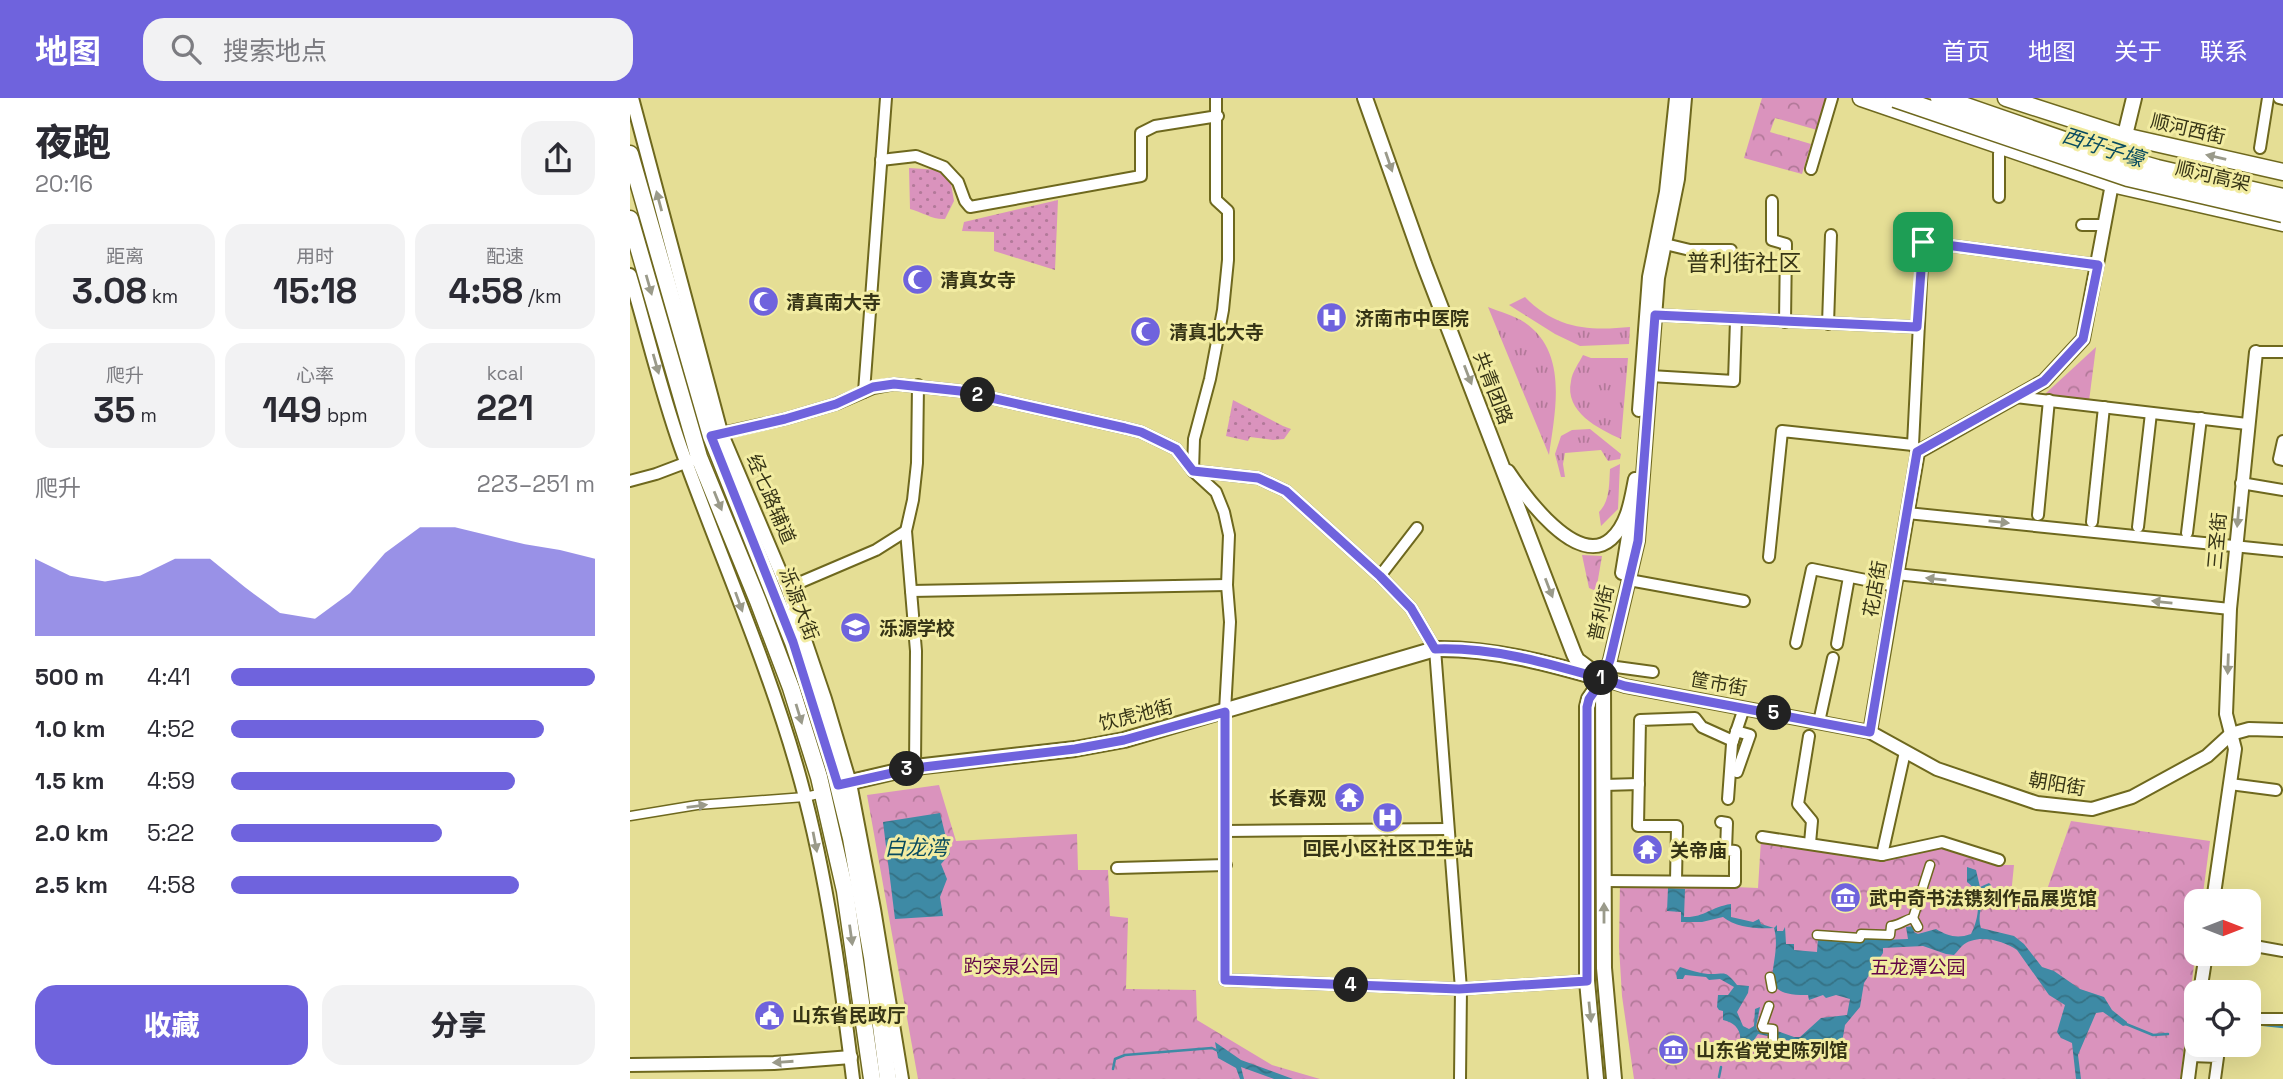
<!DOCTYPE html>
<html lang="zh">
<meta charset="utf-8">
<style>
:root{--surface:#fff;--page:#f2f2f3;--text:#2b2b33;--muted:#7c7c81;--accent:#6f63dd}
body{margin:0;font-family:"Space Grotesk","Noto Sans SC",sans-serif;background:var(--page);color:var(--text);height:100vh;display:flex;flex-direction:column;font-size:26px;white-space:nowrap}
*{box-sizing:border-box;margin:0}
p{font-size:23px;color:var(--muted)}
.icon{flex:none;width:38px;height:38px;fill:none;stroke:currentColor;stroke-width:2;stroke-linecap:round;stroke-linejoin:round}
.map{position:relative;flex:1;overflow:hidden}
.sheet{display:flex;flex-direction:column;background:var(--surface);width:630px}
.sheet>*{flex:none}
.needle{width:46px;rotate:90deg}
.buttons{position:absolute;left:1554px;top:791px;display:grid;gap:14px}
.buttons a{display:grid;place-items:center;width:77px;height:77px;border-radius:14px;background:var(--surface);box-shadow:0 7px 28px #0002;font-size:35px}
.pin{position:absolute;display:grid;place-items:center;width:60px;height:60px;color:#fff;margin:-30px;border-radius:14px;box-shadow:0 4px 10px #0006}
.km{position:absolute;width:35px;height:35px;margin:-18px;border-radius:50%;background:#222;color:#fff;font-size:19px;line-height:35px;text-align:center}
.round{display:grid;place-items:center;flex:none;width:74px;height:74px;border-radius:21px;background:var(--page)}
.overview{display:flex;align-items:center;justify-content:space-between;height:119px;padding:0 35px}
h1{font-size:38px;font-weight:800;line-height:52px}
.stats{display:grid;grid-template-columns:repeat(3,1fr);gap:10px;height:119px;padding:7px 35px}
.stats div{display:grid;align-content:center;border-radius:18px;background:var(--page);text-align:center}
.stats b{font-size:35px;font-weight:800}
.stats small{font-size:19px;font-weight:400}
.stats p{font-size:19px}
.chart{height:196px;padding:14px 35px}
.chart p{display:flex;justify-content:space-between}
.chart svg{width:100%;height:126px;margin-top:7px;fill:var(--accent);opacity:.7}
.button{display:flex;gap:14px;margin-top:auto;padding:14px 35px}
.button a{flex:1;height:80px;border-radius:21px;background:var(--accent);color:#fff;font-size:28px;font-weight:800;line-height:80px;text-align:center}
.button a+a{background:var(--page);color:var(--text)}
ul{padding:0 35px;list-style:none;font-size:23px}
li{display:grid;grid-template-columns:112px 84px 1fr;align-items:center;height:52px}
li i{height:18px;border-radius:9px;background:var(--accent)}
header{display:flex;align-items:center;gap:42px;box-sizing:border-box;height:98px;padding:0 35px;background:var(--accent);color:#fff}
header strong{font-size:33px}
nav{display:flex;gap:38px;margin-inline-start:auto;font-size:24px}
.search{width:490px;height:63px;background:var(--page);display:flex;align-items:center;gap:18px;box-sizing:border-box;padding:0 24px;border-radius:21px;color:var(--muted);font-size:26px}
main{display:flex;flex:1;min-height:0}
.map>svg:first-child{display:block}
</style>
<header>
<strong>地图</strong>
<div class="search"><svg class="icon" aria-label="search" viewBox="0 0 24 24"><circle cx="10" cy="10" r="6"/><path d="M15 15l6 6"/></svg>搜索地点</div>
<nav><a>首页</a><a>地图</a><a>关于</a><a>联系</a></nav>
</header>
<main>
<section class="sheet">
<div class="overview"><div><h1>夜跑</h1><p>20:16</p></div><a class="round"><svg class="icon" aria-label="share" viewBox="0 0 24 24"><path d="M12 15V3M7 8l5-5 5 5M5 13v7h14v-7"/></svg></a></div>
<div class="stats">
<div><p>距离</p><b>3.08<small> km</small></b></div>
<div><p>用时</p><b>15:18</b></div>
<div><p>配速</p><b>4:58<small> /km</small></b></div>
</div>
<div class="stats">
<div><p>爬升</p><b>35<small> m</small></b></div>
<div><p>心率</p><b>149<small> bpm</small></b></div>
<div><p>kcal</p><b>221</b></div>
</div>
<div class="chart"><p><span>爬升</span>223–251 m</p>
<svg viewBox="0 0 160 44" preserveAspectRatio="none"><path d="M0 44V17L10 23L20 25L30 23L40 17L50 17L60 27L70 36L80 38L90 29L100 15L110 6L120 6L130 9L140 12L150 14L160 17V44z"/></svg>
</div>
<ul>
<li><b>500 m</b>4:41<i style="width:100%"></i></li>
<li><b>1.0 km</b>4:52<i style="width:86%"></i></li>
<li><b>1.5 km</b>4:59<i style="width:78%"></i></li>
<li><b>2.0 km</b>5:22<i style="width:58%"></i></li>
<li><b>2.5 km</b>4:58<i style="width:79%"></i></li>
</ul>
<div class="button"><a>收藏</a><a>分享</a></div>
</section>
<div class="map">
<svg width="1653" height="981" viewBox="0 0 1653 981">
<defs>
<pattern id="grass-tufts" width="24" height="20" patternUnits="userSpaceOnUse" patternTransform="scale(1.75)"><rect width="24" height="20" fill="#da93bd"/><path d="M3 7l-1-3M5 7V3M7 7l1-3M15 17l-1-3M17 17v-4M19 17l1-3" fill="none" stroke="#b27999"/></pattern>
<pattern id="park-crowns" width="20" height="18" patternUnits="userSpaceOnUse" patternTransform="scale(1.75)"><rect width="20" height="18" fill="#da93bd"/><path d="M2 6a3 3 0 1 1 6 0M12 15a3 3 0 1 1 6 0" fill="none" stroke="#b27999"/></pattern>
<pattern id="garden-dots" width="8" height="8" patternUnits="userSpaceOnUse" patternTransform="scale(1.75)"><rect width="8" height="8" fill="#da93bd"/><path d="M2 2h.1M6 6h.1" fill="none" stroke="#b27999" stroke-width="1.8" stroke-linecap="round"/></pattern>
<pattern id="water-waves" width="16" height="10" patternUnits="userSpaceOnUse" patternTransform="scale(1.75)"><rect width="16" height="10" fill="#3e8aa5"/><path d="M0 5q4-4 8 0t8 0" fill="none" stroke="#357285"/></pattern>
</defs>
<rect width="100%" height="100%" fill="#e5de95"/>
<g fill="url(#grass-tufts)">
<path d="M895,199C926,231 959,233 1000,229L999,246L950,248L925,236L879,207Z"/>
<path d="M858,209C870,214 883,217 894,224C939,254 925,313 919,357Z"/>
<path d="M953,257L961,260H998L991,341C969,331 934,314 941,283C942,274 949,265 953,257Z"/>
<path d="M960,331L991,356L990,361L978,363L971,352L935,355L933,366L935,379H931L925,356L931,338L942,332Z"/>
<path d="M990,366L988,411L971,428L969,414C980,403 979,386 980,371Z"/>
</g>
<g fill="url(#park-crowns)">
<path d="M1132,0H1196L1187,32L1145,20L1140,34L1181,46L1172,76L1114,60Z"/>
<path d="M1466,249L1459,303L1415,296Z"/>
<path d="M952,457L972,458L966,493L959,490Z"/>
<path d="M309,687L326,743L447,736L448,772H478L480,818L498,820L496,891L566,892L567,922L642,967L690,981H288L237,697Z"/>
<path d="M1441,723L1580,743L1572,803H1566V851L1550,981H1004L992,898L989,849L990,784L1128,790L1131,742L1211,754L1242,761L1319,749L1366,767H1384L1381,797L1413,803Z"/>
</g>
<g fill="url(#garden-dots)">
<path d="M279,70L310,72L320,80L324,103L315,121C303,122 292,114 280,111Z"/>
<path d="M428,102L425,172L364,153V134L332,133L334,124Z"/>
<path d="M603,302L653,328L661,331L654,341L643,342L620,339L618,343L596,338Z"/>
</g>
<g fill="url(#water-waves)">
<path d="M310,715L320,756L311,766L317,781L310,799L313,818L265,821L253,724Z"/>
<path d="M1337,769L1346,772L1350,789L1359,785L1361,787C1355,799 1346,815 1351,830L1384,838L1394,846L1412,869L1424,873L1450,891L1474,899L1482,912L1497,924V927L1493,928L1473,914L1466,915L1448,957L1451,981H1446L1442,945L1431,940L1427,934L1435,907L1419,897L1387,852C1373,842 1346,835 1332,848C1329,851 1327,854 1324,857L1316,856L1293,848L1253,850V855L1234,885L1230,909L1215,927L1211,950L1205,959L1186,956L1171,945L1128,936L1124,942L1114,946L1110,944C1112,932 1104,924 1093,922V913L1089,912L1087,909L1088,897H1098L1104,889L1090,881L1079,882L1076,879L1055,877L1053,881H1047L1046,875L1050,869C1059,872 1069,875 1078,876C1095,877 1094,870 1107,887L1119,888L1118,895L1107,914L1113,928L1119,931L1124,928L1125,911L1130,909L1126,929L1128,933H1147L1164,939H1170L1191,920L1217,917L1220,901L1206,897L1196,900L1193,897L1179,902L1178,897C1119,898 1154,866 1144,830C1128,831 1106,830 1093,819L1072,824H1051V814L1037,813L1038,790L1055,791L1054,819C1074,820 1080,809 1101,806V819L1123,824L1129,821L1131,826L1144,830L1147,827V833H1153L1155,829L1156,846H1164V852L1187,854L1188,839L1253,840V842L1278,841L1276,829L1283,828L1284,834L1288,836L1306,831C1318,838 1327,841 1341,836C1349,821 1353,795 1337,784Z"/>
<path d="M585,944L611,962L663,981H644L611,969L614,981H610L606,970L588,960Z"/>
</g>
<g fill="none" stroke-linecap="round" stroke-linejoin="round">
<g stroke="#3e8aa5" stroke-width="2.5">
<path d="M1496,926L1523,937L1538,936"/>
<path d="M1625,926L1653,929"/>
<path d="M483,971L485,961L495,957L582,950L588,953"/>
<path d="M1089,979L1091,969"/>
</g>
<defs>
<g id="pedestrian">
<path d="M0,718L67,707L175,699L193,695"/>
<path d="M1283,820L1300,767"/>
<path d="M1187,837L1230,840L1231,836L1260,837L1261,828C1270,827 1274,822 1283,820L1288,829"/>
<path d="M1140,879L1142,890"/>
<path d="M1139,908L1132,928L1133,930L1143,931V948"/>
</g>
<g id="minor">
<path d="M586,0V102L598,113V162L593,212L580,281L564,341L563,373L586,394L594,414L599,437L597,487L600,524L595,613V882L829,891L957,883"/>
<path d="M1649,0L1653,1"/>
<path d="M1630,50L1638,0"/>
<path d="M251,62L286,58L314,69L328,84L335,103L340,109L511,78V35L525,28L588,18"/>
<path d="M1181,71L1202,0"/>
<path d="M1369,99V56L1373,43"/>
<path d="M1142,103V142L1156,146L1155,224"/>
<path d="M1452,127H1475"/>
<path d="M1035,146L1060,152H1101"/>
<path d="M1025,217L1287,229"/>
<path d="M1198,226L1201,137"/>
<path d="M1626,254H1653"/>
<path d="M1020,278L1104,283L1106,222"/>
<path d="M234,294L256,0"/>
<path d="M1386,299L1617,326"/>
<path d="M83,337L155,321L206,306L243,290L264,286L330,293L495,330L511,334L546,351L563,373L628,380L656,393L750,478L781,510L805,551L831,891L830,981"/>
<path d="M1653,343L1649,361L1653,362"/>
<path d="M1288,354L1283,347L1293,144L1468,167"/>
<path d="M0,383L26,376L63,362"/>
<path d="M1611,385L1653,392"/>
<path d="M1277,415L1653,453"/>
<path d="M1408,417L1419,302"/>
<path d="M1462,424L1474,309"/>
<path d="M1508,429L1521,315"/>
<path d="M1557,435L1571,320"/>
<path d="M1139,459L1152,333L1283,347"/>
<path d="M1266,476L1600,511"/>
<path d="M750,478L787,430"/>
<path d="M999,482L1114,503"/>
<path d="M157,490L246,452L276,433"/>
<path d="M281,493L597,487"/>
<path d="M1166,545L1182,471L1265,488"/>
<path d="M1207,546L1219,479"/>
<path d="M979,568L1023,574"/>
<path d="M1189,624L1203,560"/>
<path d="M1106,633L1120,637L1107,674"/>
<path d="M1179,638L1168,706L1182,723L1180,745"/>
<path d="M285,669L286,553L276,433L283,402L287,365L288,287"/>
<path d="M1600,686L1646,692"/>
<path d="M974,687L1009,686"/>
<path d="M1098,701L1102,646L1114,610"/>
<path d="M596,733L817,731"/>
<path d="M1132,739L1252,757L1312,744L1369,762"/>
<path d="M1252,757L1275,654"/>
<path d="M487,770L596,767"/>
<path d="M974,783L1105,784V753L1096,752L1097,725L1091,724"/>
<path d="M1046,783L1047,728H1008L1010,622L1065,620L1072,629L1103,643"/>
<path d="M1619,847L1653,853"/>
<path d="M1619,921H1653"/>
<path d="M1561,958L1588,959L1585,981"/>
</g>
<g id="tertiary">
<path d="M2,0L91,334L158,492L195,601L220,685L244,811L272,981"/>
<path d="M0,177C17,234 31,294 51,350C91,461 140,570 171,684C197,779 211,883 223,981"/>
<path d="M1009,312L1019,179L1036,94L1046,0"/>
<path d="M878,373C894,397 947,471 981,441C998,426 1001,401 1005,381"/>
<path d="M992,475L1002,414"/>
<path d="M973,581L995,588L1240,634L1307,671L1407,705L1462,711L1502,699L1577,658L1601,636L1619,631L1653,632"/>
<path d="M973,581L980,562L1008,443L1028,180L1048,81L1055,0"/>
<path d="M1240,634L1288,354L1414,283L1453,241L1482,86"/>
<path d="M1583,803L1605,651L1596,616L1600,511L1626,254"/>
<path d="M1570,894L1576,856"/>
<path d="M0,967L144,965L221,959"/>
<path d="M1558,981L1566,919"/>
</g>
<g id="secondary">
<path d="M735,0L794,166L944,556L947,562L966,576"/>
<path d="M1487,70L1504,0"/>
<path d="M973,581L974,870L984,981"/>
<path d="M208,687L285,669L445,651L494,642L805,551C863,550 917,565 973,581"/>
<path d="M966,981L957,883V609L959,601L973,581"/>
</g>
<g id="primary">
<path d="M1231,0L1482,86L1653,125"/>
<path d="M1376,0L1494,38L1653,74"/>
<path d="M0,56L81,338L163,544L200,654L221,740L242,859L258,981"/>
<path d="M0,121L69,359L128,503L161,590L189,679L215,793L242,981"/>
</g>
</defs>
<use href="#pedestrian" stroke="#6e681e" stroke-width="11"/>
<use href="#minor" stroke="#6e681e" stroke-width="14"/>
<use href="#tertiary" stroke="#6e681e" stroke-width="16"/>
<use href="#secondary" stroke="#6e681e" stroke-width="18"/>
<use href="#primary" stroke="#6e681e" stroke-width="19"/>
<use href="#pedestrian" stroke="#fff" stroke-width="8"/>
<use href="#minor" stroke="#fff" stroke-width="10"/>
<use href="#tertiary" stroke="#fff" stroke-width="12"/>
<use href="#secondary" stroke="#fff" stroke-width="14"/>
<use href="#primary" stroke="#fff" stroke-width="16"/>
<defs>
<g id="trunk-bridge">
<path d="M1265,0L1498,79L1653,115"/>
<path d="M1310,0L1457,51L1527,71L1653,100"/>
</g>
</defs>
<use href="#trunk-bridge" stroke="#6e681e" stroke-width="21" stroke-linecap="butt"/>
<use href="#trunk-bridge" stroke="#fff" stroke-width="18"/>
</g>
<defs><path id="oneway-solid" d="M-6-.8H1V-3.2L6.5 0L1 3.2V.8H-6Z" transform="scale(1.75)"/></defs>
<g fill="#9a9a8a">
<use href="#oneway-solid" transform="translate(1586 59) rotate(-167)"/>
<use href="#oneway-solid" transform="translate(759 64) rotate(71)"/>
<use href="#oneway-solid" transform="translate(29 103) rotate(-105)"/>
<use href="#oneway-solid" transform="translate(19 187) rotate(74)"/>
<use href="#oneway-solid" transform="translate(26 266) rotate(74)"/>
<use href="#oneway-solid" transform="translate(838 277) rotate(69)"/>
<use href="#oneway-solid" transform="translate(88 403) rotate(68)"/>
<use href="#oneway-solid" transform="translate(1608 419) rotate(95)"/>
<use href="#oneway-solid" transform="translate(1369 424) rotate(6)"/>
<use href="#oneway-solid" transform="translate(1306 481) rotate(-174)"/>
<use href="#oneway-solid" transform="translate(919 490) rotate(69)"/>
<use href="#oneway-solid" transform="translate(109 504) rotate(70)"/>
<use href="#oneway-solid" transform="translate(1532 504) rotate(-174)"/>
<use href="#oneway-solid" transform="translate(1598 566) rotate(92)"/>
<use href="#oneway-solid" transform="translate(169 616) rotate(73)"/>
<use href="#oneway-solid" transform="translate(67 708) rotate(-7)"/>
<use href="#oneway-solid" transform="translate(185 744) rotate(79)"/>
<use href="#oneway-solid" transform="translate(974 815) rotate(-90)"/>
<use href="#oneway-solid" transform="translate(221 837) rotate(82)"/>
<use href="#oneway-solid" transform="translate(960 914) rotate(84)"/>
<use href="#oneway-solid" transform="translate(153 964) rotate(176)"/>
</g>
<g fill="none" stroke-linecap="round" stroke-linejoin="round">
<defs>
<path id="route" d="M1293,144L1287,229L1025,217L1008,443L980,562L973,581C917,565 863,549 805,551L781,510L750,478L656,393L628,380L563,373L546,351L511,334L495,330L330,293L264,286L243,289L206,306L155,321L81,338L163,544L208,687L285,670L445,651L494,642L595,614V882L829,891L957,883V609L959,601L973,581L995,588L1240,634L1287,354L1414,283L1453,241L1468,167L1293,144"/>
</defs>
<use href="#route" stroke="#fff" stroke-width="14"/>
<use href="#route" stroke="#6f63dd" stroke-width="9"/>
</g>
<defs>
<symbol id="mosque-disc" viewBox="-11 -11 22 22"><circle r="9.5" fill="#6f63dd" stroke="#f2eca2"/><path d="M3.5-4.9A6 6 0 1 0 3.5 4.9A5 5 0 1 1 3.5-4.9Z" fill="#fff"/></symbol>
<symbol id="hospital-disc" viewBox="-11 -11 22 22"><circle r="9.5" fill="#6f63dd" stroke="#f2eca2"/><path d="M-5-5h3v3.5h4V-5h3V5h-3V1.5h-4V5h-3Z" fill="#fff"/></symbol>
<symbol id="school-disc" viewBox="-11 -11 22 22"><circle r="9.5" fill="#6f63dd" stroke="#f2eca2"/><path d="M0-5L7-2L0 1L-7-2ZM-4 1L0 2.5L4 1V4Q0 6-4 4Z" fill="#fff"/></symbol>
<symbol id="temple-disc" viewBox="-11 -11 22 22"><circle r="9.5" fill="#6f63dd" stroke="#f2eca2"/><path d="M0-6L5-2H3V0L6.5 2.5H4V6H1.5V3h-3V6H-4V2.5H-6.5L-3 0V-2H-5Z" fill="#fff"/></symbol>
<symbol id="museum-disc" viewBox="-11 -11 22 22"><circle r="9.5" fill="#6f63dd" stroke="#f2eca2"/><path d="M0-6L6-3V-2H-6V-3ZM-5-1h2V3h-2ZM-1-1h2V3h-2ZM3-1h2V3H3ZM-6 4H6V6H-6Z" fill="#fff"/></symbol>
<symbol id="civic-disc" viewBox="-11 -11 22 22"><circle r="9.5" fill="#6f63dd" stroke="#f2eca2"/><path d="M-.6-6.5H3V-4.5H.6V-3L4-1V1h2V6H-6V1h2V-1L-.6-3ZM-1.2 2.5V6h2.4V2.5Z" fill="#fff"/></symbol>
</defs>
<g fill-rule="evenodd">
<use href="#mosque-disc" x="270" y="164" width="35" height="35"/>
<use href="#mosque-disc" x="116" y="186" width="35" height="35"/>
<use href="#hospital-disc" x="684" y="202" width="35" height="35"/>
<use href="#mosque-disc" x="498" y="216" width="35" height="35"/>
<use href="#school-disc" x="208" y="512" width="35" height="35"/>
<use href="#temple-disc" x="702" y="682" width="35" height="35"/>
<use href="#hospital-disc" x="740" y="702" width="35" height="35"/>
<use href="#temple-disc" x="1000" y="734" width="35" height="35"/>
<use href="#museum-disc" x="1198" y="782" width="35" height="35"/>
<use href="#civic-disc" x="122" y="900" width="35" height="35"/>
<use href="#museum-disc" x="1026" y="934" width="35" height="35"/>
</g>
<g text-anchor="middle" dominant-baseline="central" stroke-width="6" stroke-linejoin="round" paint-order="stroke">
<g font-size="19" fill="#363416" stroke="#f2eca2">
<text transform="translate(1558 31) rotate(13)">顺河西街</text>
<text transform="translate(1583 78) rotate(13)">顺河高架</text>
<text transform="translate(863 290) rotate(69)">共青团路</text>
<text transform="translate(141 401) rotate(67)">经七路辅道</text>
<text transform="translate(1587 443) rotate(-85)">三圣街</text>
<text transform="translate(1245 491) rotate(-80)">花店街</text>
<text transform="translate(169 506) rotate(69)">泺源大街</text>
<text transform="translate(971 515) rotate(-77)">普利街</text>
<text transform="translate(1089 586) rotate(10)">筐市街</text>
<text transform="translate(506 617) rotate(-14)">饮虎池街</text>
<text transform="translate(1427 686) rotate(10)">朝阳街</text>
</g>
<g font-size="19" font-weight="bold" fill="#363416" stroke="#f2eca2" text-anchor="start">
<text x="310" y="182">清真女寺</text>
<text x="156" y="204">清真南大寺</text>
<text x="725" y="220">济南市中医院</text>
<text x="539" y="234">清真北大寺</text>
<text x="249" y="530">泺源学校</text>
<text x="696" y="700" text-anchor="end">长春观</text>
<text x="758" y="750" text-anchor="middle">回民小区社区卫生站</text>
<text x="1040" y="752">关帝庙</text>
<text x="1239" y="800">武中奇书法镌刻作品展览馆</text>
<text x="162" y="917">山东省民政厅</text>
<text x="1066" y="952">山东省党史陈列馆</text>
</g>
<g font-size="19" fill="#620547" stroke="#f2eca2">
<text x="381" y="868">趵突泉公园</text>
<text x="1288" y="869">五龙潭公园</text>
</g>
<g font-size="21" font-style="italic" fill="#084b5f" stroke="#f2eca2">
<text transform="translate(1473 49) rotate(18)">西圩子壕</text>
<text x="286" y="749">白龙湾</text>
</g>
<g font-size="23" fill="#363416" stroke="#f2eca2">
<text x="1114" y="165">普利街社区</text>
</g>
</g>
</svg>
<div class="buttons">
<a><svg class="needle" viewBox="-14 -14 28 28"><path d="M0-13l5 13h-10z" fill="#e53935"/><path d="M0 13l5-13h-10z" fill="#7c7c81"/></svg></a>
<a><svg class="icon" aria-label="locate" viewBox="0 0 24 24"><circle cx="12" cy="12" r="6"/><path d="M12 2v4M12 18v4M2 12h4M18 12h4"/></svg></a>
</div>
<div class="pin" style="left:1293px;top:144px;background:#1e9e55"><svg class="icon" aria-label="arrive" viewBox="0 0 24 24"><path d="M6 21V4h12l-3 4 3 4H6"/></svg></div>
<b class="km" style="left:971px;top:580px">1</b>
<b class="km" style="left:348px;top:297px">2</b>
<b class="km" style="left:277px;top:671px">3</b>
<b class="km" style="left:721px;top:887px">4</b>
<b class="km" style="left:1144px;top:615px">5</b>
</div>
</main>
